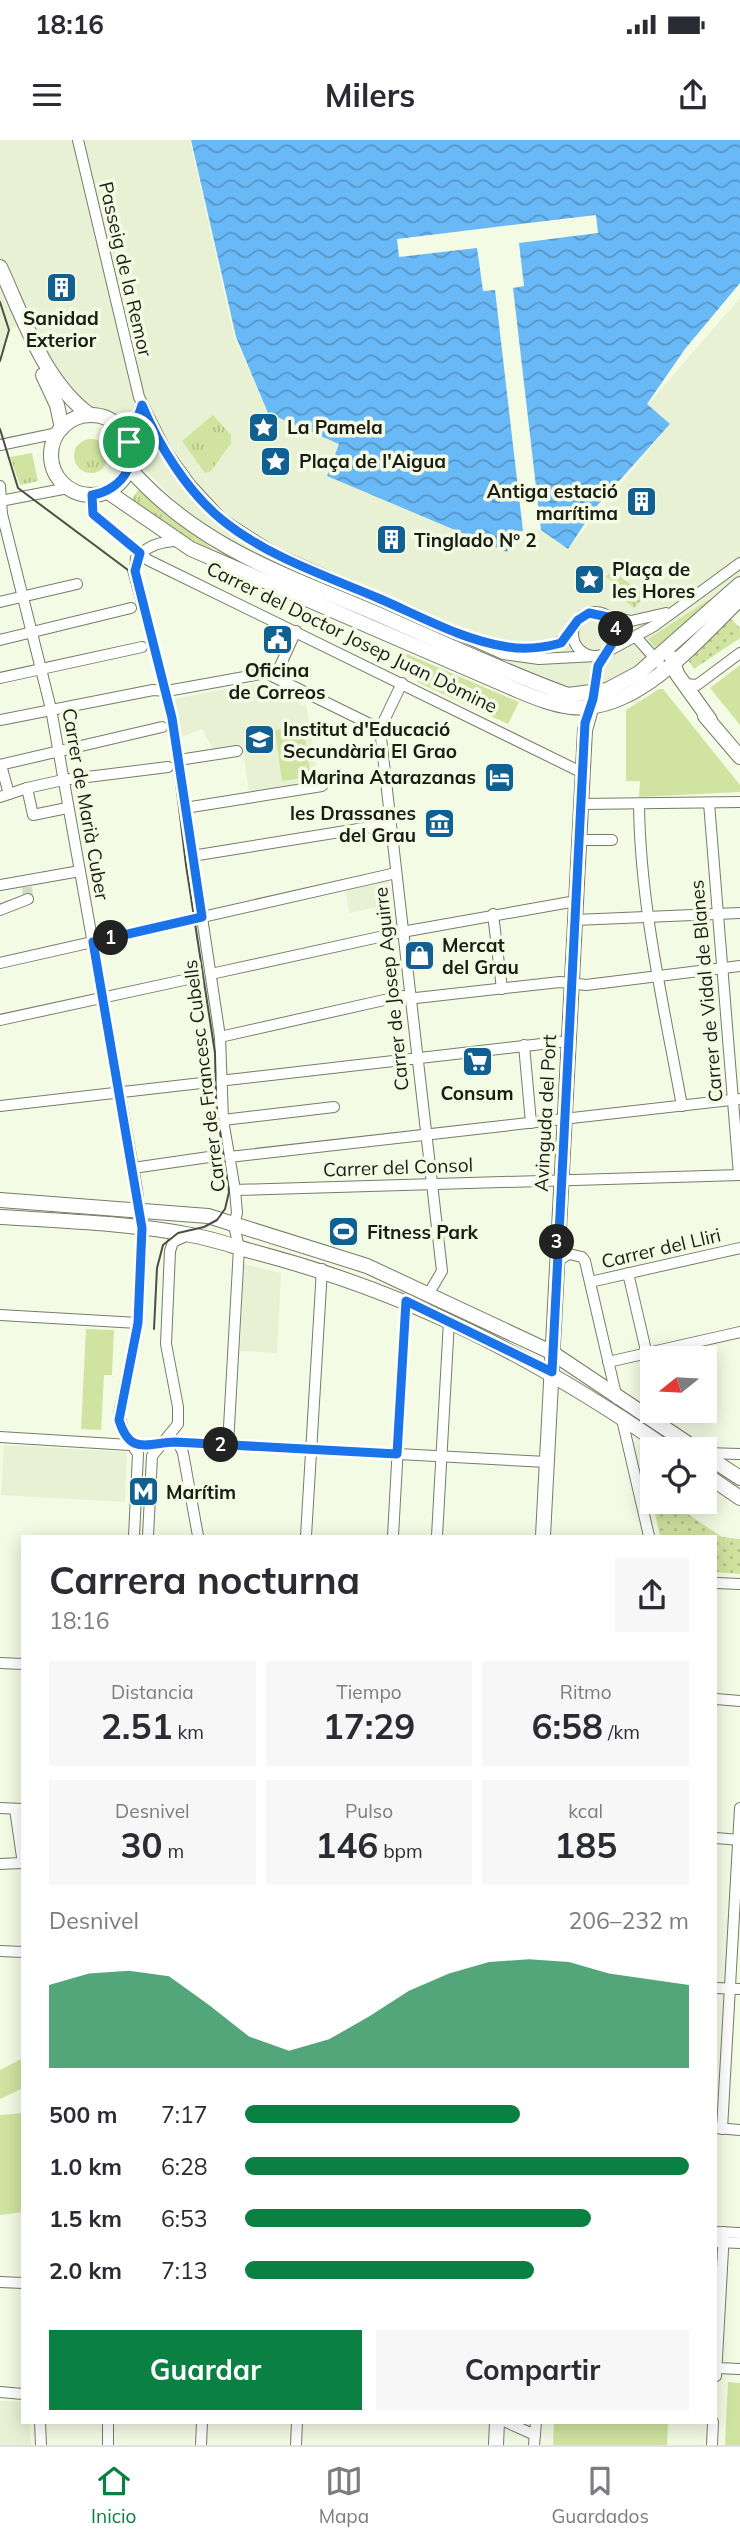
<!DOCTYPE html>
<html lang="es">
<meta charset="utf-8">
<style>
:root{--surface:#fff;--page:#f7f7f7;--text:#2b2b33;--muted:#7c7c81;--line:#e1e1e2;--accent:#0b8043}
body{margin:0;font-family:Mulish,sans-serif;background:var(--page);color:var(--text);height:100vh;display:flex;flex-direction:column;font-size:26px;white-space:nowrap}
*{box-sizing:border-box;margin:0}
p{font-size:23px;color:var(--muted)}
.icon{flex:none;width:38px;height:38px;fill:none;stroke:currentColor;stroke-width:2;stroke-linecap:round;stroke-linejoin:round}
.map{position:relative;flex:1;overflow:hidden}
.drawer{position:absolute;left:21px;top:1395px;width:696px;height:889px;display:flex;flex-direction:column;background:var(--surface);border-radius:0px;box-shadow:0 4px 18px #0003}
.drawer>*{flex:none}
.needle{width:46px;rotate:252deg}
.buttons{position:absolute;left:640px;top:1206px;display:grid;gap:14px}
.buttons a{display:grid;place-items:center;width:77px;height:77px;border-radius:0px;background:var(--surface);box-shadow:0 4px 18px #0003;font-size:35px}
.pin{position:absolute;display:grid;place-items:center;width:60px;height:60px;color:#fff;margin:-30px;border:4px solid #fff;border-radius:50%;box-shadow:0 2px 7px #0007}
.km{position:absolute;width:35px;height:35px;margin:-18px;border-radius:50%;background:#222;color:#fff;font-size:19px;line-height:35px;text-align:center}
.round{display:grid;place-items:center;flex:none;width:74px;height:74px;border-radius:0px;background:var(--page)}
.head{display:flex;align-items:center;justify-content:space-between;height:119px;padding:0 28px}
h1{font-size:38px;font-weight:700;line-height:52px}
.figures{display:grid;grid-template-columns:repeat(3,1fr);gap:10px;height:119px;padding:7px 28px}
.figures div{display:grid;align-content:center;border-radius:0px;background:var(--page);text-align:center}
.figures b{font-size:35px;font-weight:700}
.figures small{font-size:19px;font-weight:400}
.figures p{font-size:19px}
.chart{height:196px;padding:14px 28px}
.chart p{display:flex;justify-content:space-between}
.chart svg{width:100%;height:126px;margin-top:7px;fill:var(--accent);opacity:.7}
.action{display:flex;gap:14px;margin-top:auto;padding:14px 28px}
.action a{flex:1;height:80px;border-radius:0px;background:var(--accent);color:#fff;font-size:28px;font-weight:700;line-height:80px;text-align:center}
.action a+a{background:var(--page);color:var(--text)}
ul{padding:0 28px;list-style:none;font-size:23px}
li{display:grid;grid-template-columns:112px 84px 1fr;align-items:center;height:52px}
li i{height:18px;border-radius:9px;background:var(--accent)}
.status{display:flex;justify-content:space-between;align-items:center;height:49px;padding:0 35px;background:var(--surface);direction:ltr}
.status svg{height:19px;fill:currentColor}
header{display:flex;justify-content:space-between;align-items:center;height:91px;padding:0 28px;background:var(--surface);font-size:32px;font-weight:700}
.dock{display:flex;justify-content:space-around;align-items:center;height:98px;border-top:2px solid var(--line);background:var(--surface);font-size:19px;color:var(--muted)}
.dock a{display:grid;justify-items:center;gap:4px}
.dock .on{color:var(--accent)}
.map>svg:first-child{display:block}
</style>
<div class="status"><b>18:16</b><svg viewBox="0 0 49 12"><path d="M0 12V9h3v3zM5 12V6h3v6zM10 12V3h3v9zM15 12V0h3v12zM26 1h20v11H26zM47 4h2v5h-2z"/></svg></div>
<header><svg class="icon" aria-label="menu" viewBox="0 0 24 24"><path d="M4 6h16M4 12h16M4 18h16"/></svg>Milers<svg class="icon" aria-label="share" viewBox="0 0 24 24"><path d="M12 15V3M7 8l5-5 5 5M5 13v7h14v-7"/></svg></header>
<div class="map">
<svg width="740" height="2305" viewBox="0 0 740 2305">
<defs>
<pattern id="grass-tufts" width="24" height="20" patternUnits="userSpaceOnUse" patternTransform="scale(1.75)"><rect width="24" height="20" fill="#d0e3a0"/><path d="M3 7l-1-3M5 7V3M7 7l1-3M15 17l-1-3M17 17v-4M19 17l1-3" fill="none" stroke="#b2c289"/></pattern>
<pattern id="garden-dots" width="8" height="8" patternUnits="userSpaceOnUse" patternTransform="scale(1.75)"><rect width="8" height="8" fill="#d0e3a0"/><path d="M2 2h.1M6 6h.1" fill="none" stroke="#b2c289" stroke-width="1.8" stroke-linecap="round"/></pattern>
<pattern id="water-waves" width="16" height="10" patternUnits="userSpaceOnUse" patternTransform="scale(1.75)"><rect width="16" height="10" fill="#69b9f7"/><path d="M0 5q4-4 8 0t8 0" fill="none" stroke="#5696c7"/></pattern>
</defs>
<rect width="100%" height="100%" fill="#f4fbe4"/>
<g fill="#e8f1d3">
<path d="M0,0H190L234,197L268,273L340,304L327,336L507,412L520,391L545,390L568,409L670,284L647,265L740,158V438L705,462L637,563L561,559L263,423L200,387L53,233L28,182L12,188L0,214Z"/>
<path d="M257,543L290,557L291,562L300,561L301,565L306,564L319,642L249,653L242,605L213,610L202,589L179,598L174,559Z"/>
<path d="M388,740L391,764L349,773L346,750Z"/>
<path d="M244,1124L281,1133L277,1213L240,1211Z"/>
<path d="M4,1305L127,1312L125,1362L1,1355Z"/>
<path d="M0,2261L23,2262V2282H29L31,2305H0Z"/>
</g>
<g fill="url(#grass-tufts)">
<path d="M213,275L231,295V303L211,331L205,333L182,301Z"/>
<circle cx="91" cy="316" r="17"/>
<path d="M32,313L38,341L20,345L10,317Z"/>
<path d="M138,350L213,409L309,451L210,412L183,397L132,359Z"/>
<path d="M612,430L645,456L634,468L616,453L620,447L606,437Z"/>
<path d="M716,455L658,511L648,499Z"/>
</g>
<g fill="#d0e3a0">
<path d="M407,514L519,562L508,584L417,542L418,538L405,533L406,529L401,527Z"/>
<path d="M740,525V585L710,548Z"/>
<path d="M659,549H663L740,645V652L639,657L640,641H626V570Z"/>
<path d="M303,586L311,637L282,641L275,590Z"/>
<path d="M86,1189L114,1190L112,1235H104L101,1290L81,1289Z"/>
<path d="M23,1918V1948L0,1959V1930Z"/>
<path d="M23,1973V2072L0,2075V1975Z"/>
<path d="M728,2242L740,2243V2305H725Z"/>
<path d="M554,2282H668L667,2305H553Z"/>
</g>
<g fill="url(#garden-dots)">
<path d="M730,478L740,488V498L694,529L688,520Z"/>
<path d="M649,1347L653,1349V1362H670L722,1397L740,1399V1434L716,1432V1396H660Z"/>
</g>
<path fill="url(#water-waves)" d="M191,0H740V143L685,209L647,264L670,284L595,368L568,409L541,390L513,148L524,146L519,103L598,93L596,75L397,99L399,117L477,108L483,151L495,150L523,391H519L507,412L327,336L339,304L268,273L236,197Z"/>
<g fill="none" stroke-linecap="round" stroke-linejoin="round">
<path stroke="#d3dac5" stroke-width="10" stroke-dasharray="10 5" stroke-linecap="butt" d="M27,747L28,759"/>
<defs>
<g id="minor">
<path d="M78,0L139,257L166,311L190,344L222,379L275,413L503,514L539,519L596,516"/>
<path d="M121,289L139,274L142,265"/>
<path d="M0,305L58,293"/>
<path d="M0,346L2,374L51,569L137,1050L142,1100L138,1183L119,1274L124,1293L138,1314L134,1396"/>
<path d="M92,355L93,374L148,420L583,633"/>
<path d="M0,361L68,348"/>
<path d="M178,401C162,401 147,406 136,418L135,431L172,578L220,897L223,980L235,1050L237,1073L234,1085L239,1108L228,1305"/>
<path d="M0,462L77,444"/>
<circle cx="595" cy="494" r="22"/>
<path d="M608,477L631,481L666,473"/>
<path d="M636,497L659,523"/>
<path d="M0,500L131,468"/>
<path d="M491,503C521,510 557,516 575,486"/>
<path d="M610,510L654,486L740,423"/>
<path d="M275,537L296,491"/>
<path d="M0,538L142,507"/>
<path d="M402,543L380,589L442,1131L429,1153"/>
<path d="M685,544L697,545L740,513"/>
<path d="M593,556L598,525L606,513"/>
<path d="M0,580L153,550L167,551L266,533L380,589"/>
<path d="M179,620L237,611"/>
<path d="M0,625L162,587"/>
<path d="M1,625L9,654"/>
<path d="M0,657L27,648"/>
<path d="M709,663L739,1035"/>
<path d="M582,664L740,662"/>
<path d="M639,664C640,765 664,867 682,966"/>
<path d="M67,668L33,675L27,648L63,640L168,627"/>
<path d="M185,668L322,646"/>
<path d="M579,700H612"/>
<path d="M192,716L389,684"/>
<path d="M0,745L80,731"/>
<path d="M0,770L28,759"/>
<path d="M493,774L502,849"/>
<path d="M575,780L740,773"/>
<path d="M0,823L396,733"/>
<path d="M211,834L402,792L576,761"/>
<path d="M0,880L184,840"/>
<path d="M220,897L402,856L416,858L560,842L586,845L740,826"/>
<path d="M524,905L531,983"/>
<path d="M0,966L568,901"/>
<path d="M223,980L334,967"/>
<path d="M229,1017L740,959"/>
<path d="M133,1028L216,1016"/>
<path d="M235,1050L740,1035"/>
<path d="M556,1122L569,1114L582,1117L585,1121L617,1259"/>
<path d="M628,1133L653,1241"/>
<path d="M590,1142L740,1108"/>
<path d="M0,1175L138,1183"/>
<path d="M608,1222L740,1192"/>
<path d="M659,1270L663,1287"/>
<path d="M621,1275L649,1396"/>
<path d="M0,1297L146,1306L175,1302L547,1322"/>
<path d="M179,1304L183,1313L198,1396"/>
<path d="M705,1313L740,1314"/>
<path d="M148,1396L152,1316L178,1284V1267L166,1204L170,1111L173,1102L188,1095"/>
<path d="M306,1396L322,1129"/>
<path d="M393,1396L406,1161"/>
<path d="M437,1396L449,1181"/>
<path d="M716,1443L740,1444"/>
<path d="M0,1523L23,1524"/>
<path d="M716,1559L740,1561"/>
<path d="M0,1668L23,1669"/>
<path d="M15,1669L23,1724"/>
<path d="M716,1698L740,1700"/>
<path d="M0,1724L22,1723"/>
<path d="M0,1811L23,1812"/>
<path d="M716,1848L740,1849"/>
<path d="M716,1988L740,1990"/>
<path d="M722,1989L740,1668"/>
<path d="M716,2092L740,2093"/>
<path d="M716,2102L740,2103"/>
<path d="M0,2142L23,2143"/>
<path d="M716,2228L740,2229"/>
<path d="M716,2236L724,2092"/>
<path d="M0,2252L23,2254"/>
<path d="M40,2282L41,2305"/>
<path d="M506,2282L535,2295"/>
<path d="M108,2305V2282"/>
<path d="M201,2305L202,2282"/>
<path d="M296,2305L297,2282"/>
<path d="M534,2305L536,2282"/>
<path d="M712,2305L713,2282"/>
</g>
<g id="major">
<path d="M0,127C23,177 44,242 90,275"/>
<path d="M43,235L57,265L62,288"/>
<circle cx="91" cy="315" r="40"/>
<path d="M129,328C197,406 283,434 375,473C439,501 502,531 568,555L607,550L639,533L740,444"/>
<path d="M108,352L191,409L519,551C536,558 553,565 571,567C637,574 697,500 740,459"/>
<path d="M672,518L677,534L710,580"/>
<path d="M705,576L740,617"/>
<path d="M0,1060L208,1076L367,1126L551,1212L696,1309"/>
<path d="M0,1077C64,1081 128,1083 191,1095C214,1099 235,1107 258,1113C413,1154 536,1218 668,1309"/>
<path d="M705,1315L740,1338"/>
<path d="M705,1334L740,1358"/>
<path d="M543,1396L585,590L592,565"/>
<path d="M496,2305L497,2282"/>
</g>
</defs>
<use href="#minor" stroke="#767c68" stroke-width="12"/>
<use href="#major" stroke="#767c68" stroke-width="16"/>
<use href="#minor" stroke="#fff" stroke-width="10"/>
<use href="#major" stroke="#fff" stroke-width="14"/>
<g stroke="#4b4e43" stroke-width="2">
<path d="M0,162L9,190L0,221"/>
<path d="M0,289L18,348L128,430L168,577L186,725L215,913L216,963L229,1052L225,1069L217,1080L204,1087L178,1093L163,1105L157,1128L154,1189"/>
</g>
</g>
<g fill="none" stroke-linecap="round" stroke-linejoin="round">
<defs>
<path id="route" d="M142,265C159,306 187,351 221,379C266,416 326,436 378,458C420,476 462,500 508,507C527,510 543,508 561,503L578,480L589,473L608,477L613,482L617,496L598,526L593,559L585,583L552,1232L406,1161L397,1314L175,1302C147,1303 130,1316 119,1280L138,1183L142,1088L93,802L202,777L172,578L135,431L140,413L93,374L92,355C124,350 144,317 121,289L139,274Z"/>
</defs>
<use href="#route" stroke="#fff" stroke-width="14"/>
<use href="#route" stroke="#1a73e8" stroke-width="9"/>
</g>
<defs>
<symbol id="building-square" viewBox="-11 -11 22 22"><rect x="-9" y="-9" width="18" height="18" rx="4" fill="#106092" stroke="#f4fbe4"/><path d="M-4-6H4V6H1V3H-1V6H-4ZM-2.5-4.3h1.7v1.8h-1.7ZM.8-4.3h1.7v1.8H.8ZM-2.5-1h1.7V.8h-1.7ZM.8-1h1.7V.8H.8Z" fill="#fff"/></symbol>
<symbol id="sight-square" viewBox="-11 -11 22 22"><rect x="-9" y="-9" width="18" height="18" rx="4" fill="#106092" stroke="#f4fbe4"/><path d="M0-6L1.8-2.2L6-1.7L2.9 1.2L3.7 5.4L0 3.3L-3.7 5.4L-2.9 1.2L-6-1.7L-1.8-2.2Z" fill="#fff"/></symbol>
<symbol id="civic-square" viewBox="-11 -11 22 22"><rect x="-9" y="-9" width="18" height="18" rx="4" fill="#106092" stroke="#f4fbe4"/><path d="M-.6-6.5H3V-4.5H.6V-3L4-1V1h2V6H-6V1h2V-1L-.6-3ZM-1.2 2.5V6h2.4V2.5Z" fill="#fff"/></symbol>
<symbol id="school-square" viewBox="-11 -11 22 22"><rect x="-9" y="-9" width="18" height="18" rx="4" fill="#106092" stroke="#f4fbe4"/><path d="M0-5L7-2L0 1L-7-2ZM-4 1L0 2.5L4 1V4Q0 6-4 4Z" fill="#fff"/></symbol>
<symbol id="hotel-square" viewBox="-11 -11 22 22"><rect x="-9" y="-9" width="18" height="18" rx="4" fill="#106092" stroke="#f4fbe4"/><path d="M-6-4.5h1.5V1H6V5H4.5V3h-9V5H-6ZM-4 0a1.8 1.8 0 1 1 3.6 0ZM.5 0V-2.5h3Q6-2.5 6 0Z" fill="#fff"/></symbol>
<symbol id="museum-square" viewBox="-11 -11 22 22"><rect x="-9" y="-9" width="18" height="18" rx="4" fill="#106092" stroke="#f4fbe4"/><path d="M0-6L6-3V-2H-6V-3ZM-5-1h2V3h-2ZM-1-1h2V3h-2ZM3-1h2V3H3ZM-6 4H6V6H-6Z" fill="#fff"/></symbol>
<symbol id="shop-square" viewBox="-11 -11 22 22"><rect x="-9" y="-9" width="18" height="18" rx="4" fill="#106092" stroke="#f4fbe4"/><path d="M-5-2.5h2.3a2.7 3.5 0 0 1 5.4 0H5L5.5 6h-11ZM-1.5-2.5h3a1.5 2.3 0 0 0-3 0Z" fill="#fff"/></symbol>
<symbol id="supermarket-square" viewBox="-11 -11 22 22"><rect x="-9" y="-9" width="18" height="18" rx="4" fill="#106092" stroke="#f4fbe4"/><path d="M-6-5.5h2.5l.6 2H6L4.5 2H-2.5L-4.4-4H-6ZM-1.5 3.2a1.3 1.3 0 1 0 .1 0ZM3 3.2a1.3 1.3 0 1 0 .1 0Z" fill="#fff"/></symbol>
<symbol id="stadium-square" viewBox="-11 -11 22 22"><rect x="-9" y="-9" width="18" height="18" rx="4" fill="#106092" stroke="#f4fbe4"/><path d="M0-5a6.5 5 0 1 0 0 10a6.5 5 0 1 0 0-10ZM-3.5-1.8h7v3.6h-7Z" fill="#fff"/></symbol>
<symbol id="metro-square" viewBox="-11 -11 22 22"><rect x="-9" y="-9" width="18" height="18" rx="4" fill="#106092" stroke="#f4fbe4"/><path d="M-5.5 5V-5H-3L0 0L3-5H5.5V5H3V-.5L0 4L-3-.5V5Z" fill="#fff"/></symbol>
</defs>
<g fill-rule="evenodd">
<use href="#building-square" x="44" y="130" width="35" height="35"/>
<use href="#sight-square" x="246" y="270" width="35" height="35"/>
<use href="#sight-square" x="258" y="304" width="35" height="35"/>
<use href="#building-square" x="624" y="344" width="35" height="35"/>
<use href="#building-square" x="374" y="382" width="35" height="35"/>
<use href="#sight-square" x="572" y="422" width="35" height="35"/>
<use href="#civic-square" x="260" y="482" width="35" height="35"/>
<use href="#school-square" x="242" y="582" width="35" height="35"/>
<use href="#hotel-square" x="482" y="620" width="35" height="35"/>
<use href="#museum-square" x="422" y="666" width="35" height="35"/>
<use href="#shop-square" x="402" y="798" width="35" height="35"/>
<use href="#supermarket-square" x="460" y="904" width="35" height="35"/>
<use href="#stadium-square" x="326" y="1074" width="35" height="35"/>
<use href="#metro-square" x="126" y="1334" width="35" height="35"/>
</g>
<g text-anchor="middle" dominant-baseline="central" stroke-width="7" stroke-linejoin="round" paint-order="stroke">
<g font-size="19" fill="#1b1d15" stroke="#f4fbe4">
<text transform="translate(126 129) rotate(77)">Passeig de la Remor</text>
<text transform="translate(352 497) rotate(26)">Carrer del Doctor Josep Juan Dòmine</text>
<text transform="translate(86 664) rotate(80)">Carrer de Marià Cuber</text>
<text transform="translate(391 849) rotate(-96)">Carrer de Josep Aguirre</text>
<text transform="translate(706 851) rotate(-95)">Carrer de Vidal de Blanes</text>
<text transform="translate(204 936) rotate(-97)">Carrer de Francesc Cubells</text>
<text transform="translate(545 973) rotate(-87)">Avinguda del Port</text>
<text transform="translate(398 1027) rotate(-2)">Carrer del Consol</text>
<text transform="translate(661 1108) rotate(-13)">Carrer del Lliri</text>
</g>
<g font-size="19" font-weight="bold" fill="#1b1d15" stroke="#f4fbe4" text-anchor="start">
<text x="61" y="178" text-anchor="middle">Sanidad<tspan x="61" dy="22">Exterior</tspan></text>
<text x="287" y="287">La Pamela</text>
<text x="299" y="321">Plaça de l'Aigua</text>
<text x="618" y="351" text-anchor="end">Antiga estació<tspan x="618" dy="22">marítima</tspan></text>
<text x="414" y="400">Tinglado Nº 2</text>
<text x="612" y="429">Plaça de<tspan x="612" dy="22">les Hores</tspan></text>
<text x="277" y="530" text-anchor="middle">Oficina<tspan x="277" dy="22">de Correos</tspan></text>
<text x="283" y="589">Institut d'Educació<tspan x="283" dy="22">Secundària El Grao</tspan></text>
<text x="476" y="637" text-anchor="end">Marina Atarazanas</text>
<text x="416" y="673" text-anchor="end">les Drassanes<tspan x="416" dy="22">del Grau</tspan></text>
<text x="442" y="805">Mercat<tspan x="442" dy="22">del Grau</tspan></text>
<text x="477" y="953" text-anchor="middle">Consum</text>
<text x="367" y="1092">Fitness Park</text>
<text x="166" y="1352">Marítim</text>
</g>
</g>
</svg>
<div class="buttons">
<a><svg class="needle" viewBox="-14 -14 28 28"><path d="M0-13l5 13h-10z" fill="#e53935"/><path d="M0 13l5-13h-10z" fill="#7c7c81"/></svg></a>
<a><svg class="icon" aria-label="locate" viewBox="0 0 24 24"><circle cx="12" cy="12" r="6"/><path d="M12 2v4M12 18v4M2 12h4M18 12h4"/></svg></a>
</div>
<div class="pin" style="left:129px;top:302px;background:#1e9e55"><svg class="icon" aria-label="arrive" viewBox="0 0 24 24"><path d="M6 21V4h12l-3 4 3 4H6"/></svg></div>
<b class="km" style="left:111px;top:798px">1</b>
<b class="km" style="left:221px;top:1305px">2</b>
<b class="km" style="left:557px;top:1102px">3</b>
<b class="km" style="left:616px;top:489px">4</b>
<section class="drawer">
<div class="head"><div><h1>Carrera nocturna</h1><p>18:16</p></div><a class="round"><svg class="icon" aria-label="share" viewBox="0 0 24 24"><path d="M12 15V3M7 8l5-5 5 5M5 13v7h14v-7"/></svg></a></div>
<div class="figures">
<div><p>Distancia</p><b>2.51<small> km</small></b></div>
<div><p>Tiempo</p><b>17:29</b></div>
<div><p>Ritmo</p><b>6:58<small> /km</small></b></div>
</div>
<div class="figures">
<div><p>Desnivel</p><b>30<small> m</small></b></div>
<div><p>Pulso</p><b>146<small> bpm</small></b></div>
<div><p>kcal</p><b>185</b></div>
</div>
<div class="chart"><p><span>Desnivel</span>206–232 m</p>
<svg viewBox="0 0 160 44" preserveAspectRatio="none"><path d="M0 44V15L10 11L20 10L30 12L40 22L50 33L60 38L70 34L80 26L90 17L100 11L110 7L120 6L130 7L140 11L150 13L160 15V44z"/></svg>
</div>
<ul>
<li><b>500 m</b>7:17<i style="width:62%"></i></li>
<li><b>1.0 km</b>6:28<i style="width:100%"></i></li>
<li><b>1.5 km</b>6:53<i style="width:78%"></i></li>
<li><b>2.0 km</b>7:13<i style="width:65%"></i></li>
</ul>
<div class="action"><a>Guardar</a><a>Compartir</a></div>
</section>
</div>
<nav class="dock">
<a class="on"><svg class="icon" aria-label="home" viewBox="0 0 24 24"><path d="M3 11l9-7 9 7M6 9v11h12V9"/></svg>Inicio</a>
<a><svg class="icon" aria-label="map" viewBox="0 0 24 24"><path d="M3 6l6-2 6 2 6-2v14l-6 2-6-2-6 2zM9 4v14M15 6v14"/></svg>Mapa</a>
<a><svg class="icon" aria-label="saved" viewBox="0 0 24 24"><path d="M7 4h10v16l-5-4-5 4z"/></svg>Guardados</a>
</nav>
